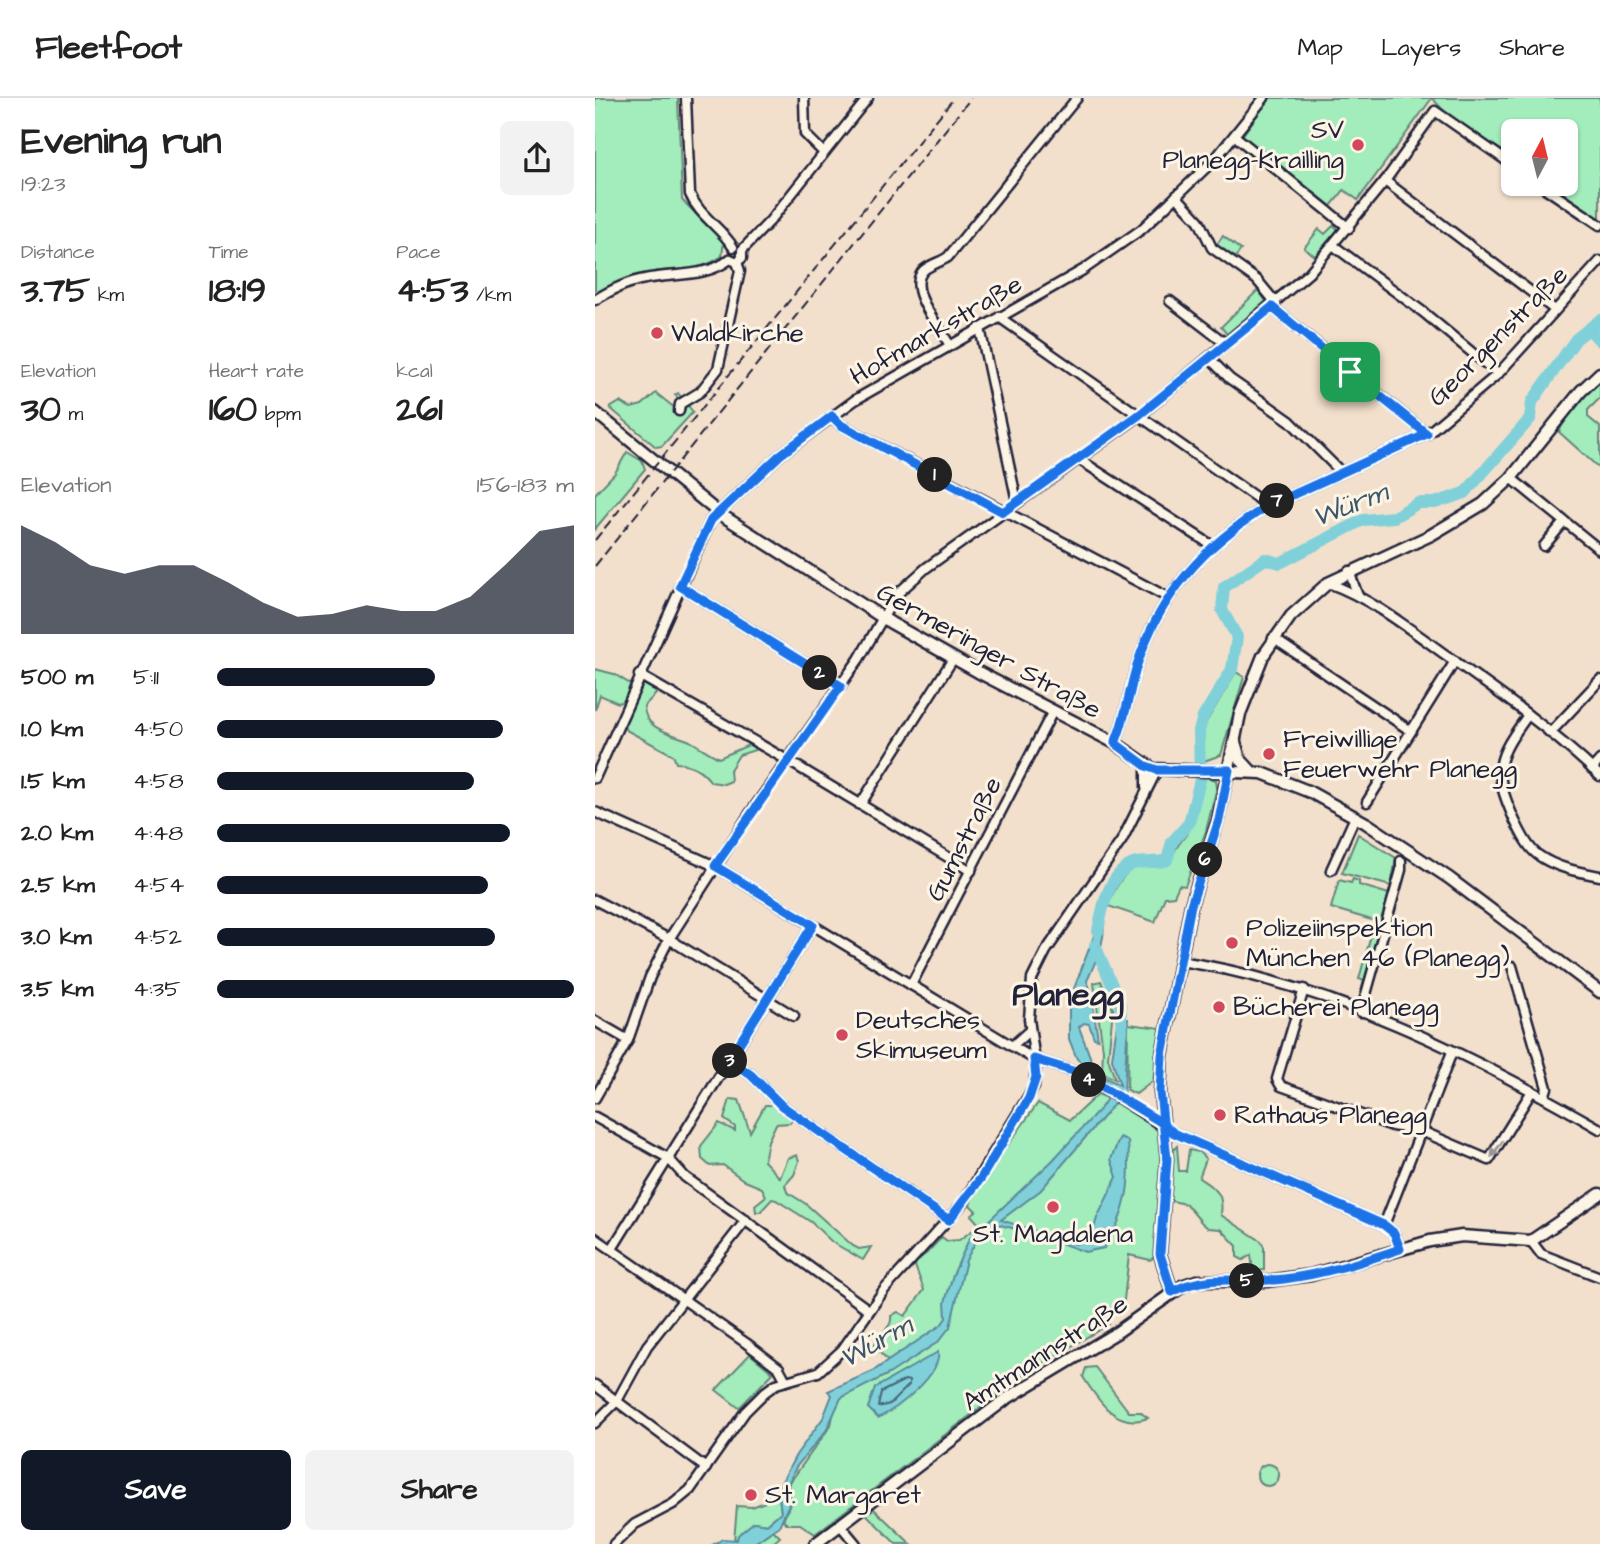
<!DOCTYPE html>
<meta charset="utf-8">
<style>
:root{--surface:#fff;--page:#f2f2f2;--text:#222;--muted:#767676;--line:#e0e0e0;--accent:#111827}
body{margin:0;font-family:"Architects Daughter",sans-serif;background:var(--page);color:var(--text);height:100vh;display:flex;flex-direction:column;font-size:26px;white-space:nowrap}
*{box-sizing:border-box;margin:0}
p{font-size:23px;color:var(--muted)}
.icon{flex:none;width:38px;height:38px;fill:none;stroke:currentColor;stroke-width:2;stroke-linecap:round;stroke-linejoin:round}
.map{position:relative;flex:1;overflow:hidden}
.drawer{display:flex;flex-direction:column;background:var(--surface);width:595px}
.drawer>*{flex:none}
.needle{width:46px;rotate:7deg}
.fabs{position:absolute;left:906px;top:21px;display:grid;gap:14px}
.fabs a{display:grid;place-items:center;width:77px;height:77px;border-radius:10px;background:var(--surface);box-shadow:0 2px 5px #0004;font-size:35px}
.pin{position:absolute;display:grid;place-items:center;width:60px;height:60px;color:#fff;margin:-30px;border-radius:14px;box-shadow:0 4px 10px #0006}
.km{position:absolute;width:35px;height:35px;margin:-18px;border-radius:50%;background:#222;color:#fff;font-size:19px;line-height:35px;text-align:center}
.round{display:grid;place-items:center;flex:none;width:74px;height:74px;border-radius:10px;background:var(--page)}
.overview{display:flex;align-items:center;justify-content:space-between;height:119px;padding:0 21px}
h1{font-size:38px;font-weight:800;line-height:52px}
.stats{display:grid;grid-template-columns:repeat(3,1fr);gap:10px;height:119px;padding:7px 21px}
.stats div{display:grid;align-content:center}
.stats b{font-size:35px;font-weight:800}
.stats small{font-size:19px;font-weight:400}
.stats p{font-size:19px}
.chart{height:196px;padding:14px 21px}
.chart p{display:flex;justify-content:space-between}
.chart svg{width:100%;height:126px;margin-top:7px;fill:var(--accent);opacity:.7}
.action{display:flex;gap:14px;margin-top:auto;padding:14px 21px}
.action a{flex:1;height:80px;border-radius:10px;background:var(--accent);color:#fff;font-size:28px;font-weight:800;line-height:80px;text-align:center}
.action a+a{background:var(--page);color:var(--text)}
ul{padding:0 21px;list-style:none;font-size:23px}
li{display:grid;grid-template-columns:112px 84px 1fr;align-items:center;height:52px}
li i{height:18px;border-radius:9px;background:var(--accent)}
header{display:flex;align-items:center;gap:42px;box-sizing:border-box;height:98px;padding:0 35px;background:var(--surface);border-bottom:2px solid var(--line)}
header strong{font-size:33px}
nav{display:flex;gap:38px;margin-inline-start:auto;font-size:24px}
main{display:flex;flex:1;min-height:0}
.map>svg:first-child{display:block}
</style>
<header>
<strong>Fleetfoot</strong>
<nav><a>Map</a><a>Layers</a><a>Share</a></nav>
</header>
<main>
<section class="drawer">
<div class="overview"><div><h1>Evening run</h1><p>19:23</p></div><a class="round"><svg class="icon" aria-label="share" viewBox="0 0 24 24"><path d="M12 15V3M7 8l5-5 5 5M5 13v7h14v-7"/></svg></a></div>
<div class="stats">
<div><p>Distance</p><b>3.75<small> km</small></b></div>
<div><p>Time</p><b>18:19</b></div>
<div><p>Pace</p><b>4:53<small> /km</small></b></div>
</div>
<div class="stats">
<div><p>Elevation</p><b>30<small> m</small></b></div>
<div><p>Heart rate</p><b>160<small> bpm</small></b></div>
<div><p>kcal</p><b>261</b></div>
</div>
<div class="chart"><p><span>Elevation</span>156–183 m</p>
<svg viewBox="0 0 160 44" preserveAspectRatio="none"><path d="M0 44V6L10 12L20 20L30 23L40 20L50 20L60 26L70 33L80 38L90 37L100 34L110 36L120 36L130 31L140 20L150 8L160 6V44z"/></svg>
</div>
<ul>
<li><b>500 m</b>5:11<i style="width:61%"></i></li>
<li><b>1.0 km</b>4:50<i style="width:80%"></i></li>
<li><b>1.5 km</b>4:58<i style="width:72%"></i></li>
<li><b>2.0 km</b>4:48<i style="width:82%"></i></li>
<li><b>2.5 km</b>4:54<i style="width:76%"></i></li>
<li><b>3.0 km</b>4:52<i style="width:78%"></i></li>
<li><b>3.5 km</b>4:35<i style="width:100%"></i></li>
</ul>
<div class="action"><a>Save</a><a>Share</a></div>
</section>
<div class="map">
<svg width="1005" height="1446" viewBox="0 0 1005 1446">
<rect width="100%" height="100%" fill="#f3e0cc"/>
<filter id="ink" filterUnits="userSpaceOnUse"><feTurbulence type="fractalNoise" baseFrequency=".0143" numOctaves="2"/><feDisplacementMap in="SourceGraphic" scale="14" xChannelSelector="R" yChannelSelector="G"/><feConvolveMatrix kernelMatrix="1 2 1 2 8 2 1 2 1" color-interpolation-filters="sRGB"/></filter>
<g filter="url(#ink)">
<g fill="#a3ecbb" stroke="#62877b" stroke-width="2">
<path d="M0,0H83L87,102L129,143L127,158C105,174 83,170 57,174C36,177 19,186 0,196Z"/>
<path d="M675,0H1005V122L954,86H971V33H919V61L850,14L837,0L763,102L749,92L736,108L647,38Z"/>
<path d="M739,127L743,132L720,158L709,150L724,131L730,136Z"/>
<path d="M628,138L646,152L638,162L620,149Z"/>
<path d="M663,192L671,203L632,236L626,229Z"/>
<path d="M1005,283V300L993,312V319L1005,329V371L964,334L974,313Z"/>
<path d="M61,295L81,311L85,302L80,297L83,295L98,314L67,348L61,349L15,310L25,304L36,310L47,307Z"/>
<path d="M32,354L47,363L50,371L0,431V396L20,375Z"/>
<path d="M0,571L19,576L35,586L30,603L23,605L5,597L0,612Z"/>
<path d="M641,574L649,579L626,657L609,663L607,631Z"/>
<path d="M47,585L59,591L61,596L49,608C49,632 77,635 95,643C104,648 114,655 124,660L156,646L160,652L144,657L135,672L136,683L129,686L116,684C106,671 97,666 81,665L78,657L31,632L27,626Z"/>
<path d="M609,678L621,682L622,689L611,733L590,788L584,787L579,798L570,799L560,824L513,808C518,794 529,770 545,768C556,766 563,769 574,765C579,752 583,747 591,737C600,726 606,693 609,678Z"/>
<path d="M763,736L801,760L796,788L747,775Z"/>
<path d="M758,781L764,783V787L794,796L769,883L764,881L780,823L736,810L744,782L756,785Z"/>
<path d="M506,883L518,911L513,960L520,981L507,975L508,952L499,885Z"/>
<path d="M533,926L567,930L558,983L541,996L532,992Z"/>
<path d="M503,996L530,1008L565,1034C569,1075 561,1115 562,1157L555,1162L534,1157L529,1202L509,1215L514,1226L431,1275L220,1436L205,1426H192L188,1422L196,1404L193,1387L236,1327L241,1302L294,1264L279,1249C281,1235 298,1232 296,1218L303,1214L310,1218L329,1192L320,1168L323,1160L331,1156L347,1139L352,1143L364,1142L385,1127L376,1117L381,1113L375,1107L379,1094L443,1005L475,1022Z"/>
<path d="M135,1001L144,1002L155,1034L170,1007H182L186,1013L199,1019L195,1025L181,1026L173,1043L169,1063L185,1080L193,1060L202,1057L204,1063L199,1077L190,1087L192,1094L211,1106L258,1148L264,1151L276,1149L268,1162L237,1144L216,1124L181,1102L177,1101L165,1114H161L160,1107L171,1098L167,1090L150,1083L128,1067L115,1068L107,1061L106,1048L124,1025L140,1033V1029L129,1021Z"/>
<path d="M582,1048L584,1073H591L594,1052L604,1054L611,1061L604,1080C622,1092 629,1095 626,1117L666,1143L669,1149V1172L658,1173L656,1157L648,1162L642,1159V1148L626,1131L613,1130L607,1125L591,1106L571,1102L575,1055Z"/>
<path d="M155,1256L178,1275L144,1310L121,1292Z"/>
<path d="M500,1269L534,1314H545L553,1320C521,1332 503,1302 488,1279L491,1270Z"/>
<circle cx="673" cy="1377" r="11"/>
<path d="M183,1391L186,1414L172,1426L159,1424L139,1443L142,1408L157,1409L170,1404L173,1393Z"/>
<path d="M279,1411L280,1412L316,1446H301L271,1416Z"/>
<path d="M178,1432L185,1439L177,1446H158Z"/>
</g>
<g fill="#80d0da" stroke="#5a8a9a" stroke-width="2">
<path d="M506,819C515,837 499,866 492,883L496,893L503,941L499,940L494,926L489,925L484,929L501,975L525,987L517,961L523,919L533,921L529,994L446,1092L406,1122L481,1146L496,1140L502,1120L522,1079L516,1061L525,1039L533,1043C536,1086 533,1114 509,1150L490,1154L444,1137L402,1126L380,1145L371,1162L355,1229L343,1244L294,1276L246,1300L231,1333L201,1369L192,1388L195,1404L184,1428L158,1446H119L128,1441L142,1442L143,1437L159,1424L172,1426L186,1414L183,1391L201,1357L228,1320L237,1297L233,1293L278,1273L346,1227L351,1220L350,1204L358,1177L374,1141L457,1063L505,1011L519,990L482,961L474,941V904Z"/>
<path d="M343,1254C347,1276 302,1311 283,1320L273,1310L280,1290Z"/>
</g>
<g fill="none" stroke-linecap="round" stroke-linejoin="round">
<path stroke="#48687b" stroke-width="2" d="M310,1282L314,1283V1287L295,1306L283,1309L286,1294Z"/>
<g stroke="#80d0da" stroke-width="12">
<path d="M994,231L1005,243"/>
<path d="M503,833C507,811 513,776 538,766C549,762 561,766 572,762L577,744L594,725L605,682L604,633L608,619L637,571L642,539L627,512L629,489L670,461L685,465L768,422L799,419L823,405H840L870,395L935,321L937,304L981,241L1005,222"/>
<path d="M500,847L525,906L527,933"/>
</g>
<defs>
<g id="minor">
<path d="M91,0L95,96C104,118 126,129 138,149"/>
<path d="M209,0L210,36L228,54"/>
<path d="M640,38L754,130"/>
<path d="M790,83L960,212"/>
<path d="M944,86L1005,127"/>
<path d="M581,98L604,123L617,150L662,182L681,205"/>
<path d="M739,148L828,214L903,276"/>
<path d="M135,161L142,164L147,160V152L175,123L273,0"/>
<path d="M0,202C16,192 32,184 50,181C78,175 112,180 135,161"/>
<path d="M575,203L630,245"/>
<path d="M677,209L832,336"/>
<path d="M404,219L673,408"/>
<path d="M385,230L422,404"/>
<path d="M354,246C345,229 310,190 329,172C336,166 346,164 353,159L482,0"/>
<path d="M614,260L635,281L695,323L746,374"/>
<path d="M84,313L85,306L105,294L123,271L145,173L142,164"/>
<path d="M237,319L246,327L572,499"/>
<path d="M485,362L618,448"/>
<path d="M916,380L1005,452"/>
<path d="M949,448L969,424"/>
<path d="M754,473L763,498"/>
<path d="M733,485C775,500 812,529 848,555C902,593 957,632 1005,678"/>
<path d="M85,488L246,588"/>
<path d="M678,540L816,633"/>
<path d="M44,577L192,662L376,773"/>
<path d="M933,617C901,661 897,671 919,721C925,733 932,749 943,757C961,770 984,774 1005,778"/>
<path d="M955,635L1005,582"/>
<path d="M520,645C531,620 534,592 542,567C564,498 611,445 673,408L832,336L903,276L1005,163"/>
<path d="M997,671L1005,662"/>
<path d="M0,680L116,422L185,357L260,302L488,172L547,131L620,61L669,0"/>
<path d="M551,689V668"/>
<path d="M772,704L860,563"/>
<path d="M265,707L358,561"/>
<path d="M0,714L120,768L417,948L439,961L484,975L579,1035L789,1127L799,1135L805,1151"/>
<path d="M736,772L760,719"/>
<path d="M0,802L74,841L199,918"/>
<path d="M585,863C735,886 875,956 1005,1031"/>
<path d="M917,868L952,990L949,999"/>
<path d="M316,887L458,613"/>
<path d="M709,891L682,981L686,988L797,1028L824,1032L894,1062L937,993"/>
<path d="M766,914L806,772V763"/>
<path d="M0,923L33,942"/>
<path d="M417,948L435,932"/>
<path d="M134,962L156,977L187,1008L354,1122"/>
<path d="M0,1000L33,942L55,879L74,841L154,717L264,561L301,497L331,470L544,318L714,175L790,83L840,13L919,68"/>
<path d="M0,1019L73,1060L90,1079L274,1212"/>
<path d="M789,1127L857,954"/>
<path d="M0,1140L151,1245L184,1270L191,1283"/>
<path d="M936,1143L946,1156L1005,1179"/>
<path d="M17,1151L218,827"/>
<path d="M0,1287L111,1370"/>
<path d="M0,1325L22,1303L52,1248L151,1122"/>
<path d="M246,1428L261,1446"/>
<path d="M19,1446L40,1426L78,1406L95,1392L150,1314L170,1294L181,1286L223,1274L247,1252L289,1192L368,1105L439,989L441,970L434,921L437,881L451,853L527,742L562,672"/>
</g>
<g id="major">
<path d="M0,314L125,416L296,525L383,574L520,645L558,671L667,675L715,694L771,725L854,780L1005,894"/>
<path d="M640,644L645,661L656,673"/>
<path d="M577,1194L565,1156L572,1061L565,994L567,957L596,807L623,722L645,616L668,558L696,518L733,485L836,437L888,406L916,380L986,293L1005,275"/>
<path d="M220,1446L411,1301L521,1235L589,1187L601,1183H672L716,1177L835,1143L867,1138L936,1143L1005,1096"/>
</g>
</defs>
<use href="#minor" stroke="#22223b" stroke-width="13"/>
<use href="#major" stroke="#22223b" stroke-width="15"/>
<use href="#minor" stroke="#fcf5e5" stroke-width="8"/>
<use href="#major" stroke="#fcf5e5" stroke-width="10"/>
<g stroke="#22223b" stroke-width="2" stroke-dasharray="10 5" stroke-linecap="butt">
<path d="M0,442L359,0"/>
<path d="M0,468L376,0"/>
</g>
</g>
<defs><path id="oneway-solid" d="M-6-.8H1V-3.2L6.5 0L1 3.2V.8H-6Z" transform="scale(1.75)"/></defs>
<use fill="#9a9698" href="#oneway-solid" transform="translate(902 1051) rotate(126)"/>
</g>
<g fill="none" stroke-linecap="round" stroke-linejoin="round" filter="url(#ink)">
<defs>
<path id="route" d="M755,274L677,209L544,317L408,414L246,327L237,318L185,357L116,422L85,488L246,588L120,768L218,827L134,962L156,977L187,1008L354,1122L386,1080L434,1000L441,979L439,961L484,975L564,1023L579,1035L789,1127L799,1135L805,1151C767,1164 729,1176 689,1181C651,1186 612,1174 577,1194L565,1156L572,1061L565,994L567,957L596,807L624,722L634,672H562L551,668L520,645C531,620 534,593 542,567C564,498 611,445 673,408L832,336L755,274"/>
</defs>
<use href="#route" stroke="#fff" stroke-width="14"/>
<use href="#route" stroke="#1a73e8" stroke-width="9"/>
</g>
<g fill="#d1495b" stroke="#fcf5e5" stroke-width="2.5">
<circle cx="763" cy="47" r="7"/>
<circle cx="62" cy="235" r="7"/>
<circle cx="674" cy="656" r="7"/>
<circle cx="637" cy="845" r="7"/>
<circle cx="624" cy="909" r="7"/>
<circle cx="247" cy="937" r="7"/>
<circle cx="625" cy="1017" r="7"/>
<circle cx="458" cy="1109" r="7"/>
<circle cx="156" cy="1397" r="7"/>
</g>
<g text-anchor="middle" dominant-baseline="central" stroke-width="6" stroke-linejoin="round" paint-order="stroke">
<g font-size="26" fill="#22223b" stroke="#fcf5e5" text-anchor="start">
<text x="749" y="32" text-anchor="end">SV<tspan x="749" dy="30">Planegg-Krailling</tspan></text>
<text x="76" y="235">Waldkirche</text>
<text x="688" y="641">Freiwillige<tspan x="688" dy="30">Feuerwehr Planegg</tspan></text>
<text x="651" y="830">Polizeiinspektion<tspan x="651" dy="30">München 46 (Planegg)</tspan></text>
<text x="638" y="909">Bücherei Planegg</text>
<text x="261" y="922">Deutsches<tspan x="261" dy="30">Skimuseum</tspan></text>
<text x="639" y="1017">Rathaus Planegg</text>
<text x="458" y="1136" text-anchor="middle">St. Magdalena</text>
<text x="170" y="1397">St. Margaret</text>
</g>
<g font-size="26" fill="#22223b" stroke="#fcf5e5">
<text transform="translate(341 232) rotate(-30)">Hofmarkstraße</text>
<text transform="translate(903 238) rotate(-45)">Georgenstraße</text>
<text transform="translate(394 553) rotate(29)">Germeringer Straße</text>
<text transform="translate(369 741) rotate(-63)">Gumstraße</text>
<text transform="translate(450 1255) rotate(-33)">Amtmannstraße</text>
</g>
<g font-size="28" font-style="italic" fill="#3e566b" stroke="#fcf5e5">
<text transform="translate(755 407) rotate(-21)">Würm</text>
<text transform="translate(281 1244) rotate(-29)">Würm</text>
</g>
<g font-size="33" font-weight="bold" fill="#22223b" stroke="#fcf5e5">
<text x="473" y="897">Planegg</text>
</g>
</g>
</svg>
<div class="fabs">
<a><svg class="needle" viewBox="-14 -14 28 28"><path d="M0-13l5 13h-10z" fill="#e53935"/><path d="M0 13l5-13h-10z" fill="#767676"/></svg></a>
</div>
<div class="pin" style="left:755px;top:274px;background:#1e9e55"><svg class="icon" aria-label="arrive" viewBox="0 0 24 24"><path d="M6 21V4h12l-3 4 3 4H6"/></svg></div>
<b class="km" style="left:340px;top:377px">1</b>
<b class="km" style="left:225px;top:575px">2</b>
<b class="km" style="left:135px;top:963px">3</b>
<b class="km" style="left:494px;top:982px">4</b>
<b class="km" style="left:652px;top:1183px">5</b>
<b class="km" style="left:610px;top:762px">6</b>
<b class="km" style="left:682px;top:403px">7</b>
</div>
</main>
